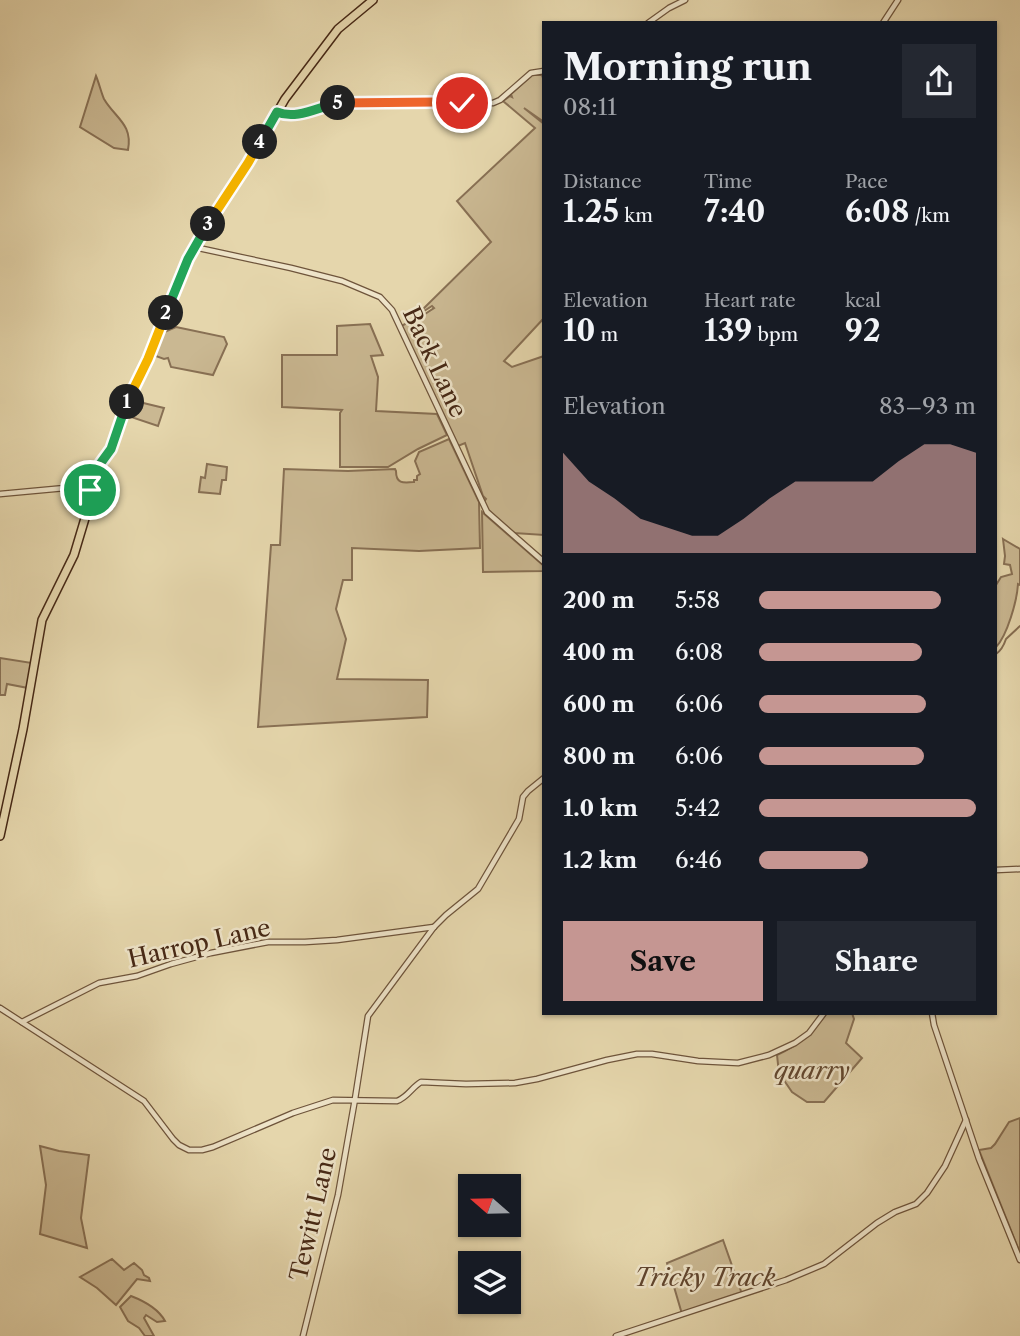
<!DOCTYPE html>
<meta charset="utf-8">
<style>
:root{--surface:#171b24;--page:#242831;--text:#f1f3f6;--muted:#9ea1a6;--accent:#c59692}
body{margin:0;font-family:"Libre Caslon Text",serif;background:var(--page);color:var(--text);height:100vh;display:flex;flex-direction:column;font-size:26px;white-space:nowrap}
*{box-sizing:border-box;margin:0}
p{font-size:23px;color:var(--muted)}
.icon{flex:none;width:38px;height:38px;fill:none;stroke:currentColor;stroke-width:2;stroke-linecap:round;stroke-linejoin:round}
.map{position:relative;flex:1;overflow:hidden}
.side{position:absolute;left:542px;top:21px;width:455px;height:994px;display:flex;flex-direction:column;background:var(--surface);border-radius:0px;box-shadow:0 2px 5px #0004}
.side>*{flex:none}
.needle{width:46px;rotate:290deg}
.buttons{position:absolute;left:458px;top:1174px;display:grid;gap:14px}
.buttons a{display:grid;place-items:center;width:63px;height:63px;border-radius:0px;background:var(--surface);box-shadow:0 2px 5px #0004;font-size:35px}
.pin{position:absolute;display:grid;place-items:center;width:60px;height:60px;color:#fff;margin:-30px;border:4px solid #fff;border-radius:50%;box-shadow:0 2px 7px #0007}
.km{position:absolute;width:35px;height:35px;margin:-18px;border-radius:50%;background:#222;color:#fff;font-size:19px;line-height:35px;text-align:center}
.round{display:grid;place-items:center;flex:none;width:74px;height:74px;border-radius:0px;background:var(--page)}
.headline{display:flex;align-items:center;justify-content:space-between;height:119px;padding:0 21px}
h1{font-size:38px;font-weight:800;line-height:52px}
.figures{display:grid;grid-template-columns:repeat(3,1fr);gap:10px;height:119px;padding:7px 21px}
.figures div{display:grid;align-content:center}
.figures b{font-size:30px;font-weight:800}
.figures small{font-size:19px;font-weight:400}
.figures p{font-size:19px}
.chart{height:196px;padding:14px 21px}
.chart p{display:flex;justify-content:space-between}
.chart svg{width:100%;height:126px;margin-top:7px;fill:var(--accent);opacity:.7}
.action{display:flex;gap:14px;margin-top:auto;padding:14px 21px}
.action a{flex:1;height:80px;border-radius:0px;background:var(--accent);color:#111;font-size:28px;font-weight:800;line-height:80px;text-align:center}
.action a+a{background:var(--page);color:var(--text)}
ul{padding:0 21px;list-style:none;font-size:23px}
li{display:grid;grid-template-columns:112px 84px 1fr;align-items:center;height:52px}
li i{height:18px;border-radius:9px;background:var(--accent)}
.map>svg:first-child{display:block}
</style>
<div class="map">
<svg width="1020" height="1336" viewBox="0 0 1020 1336">
<rect width="100%" height="100%" fill="#e5d6ac"/>
<filter id="stains"><feTurbulence type="fractalNoise" baseFrequency=".00286" numOctaves="4"/><feColorMatrix values="0 0 0 0 .2 0 0 0 0 .09 0 0 0 0 .02 0 0 0 .5 -.17"/></filter>
<radialGradient id="worn" r=".72"><stop offset=".6" stop-color="#630" stop-opacity="0"/><stop offset="1" stop-color="#630" stop-opacity=".3"/></radialGradient>
<g fill="#cab892" stroke="#887054" stroke-width="2">
<path d="M532,75H542L544,81V122L524,108L544,124V318L504,361L512,367L544,356V535L514,533L488,510L484,502L486,499L483,496L465,443L458,446L401,326L422,316L434,308L432,306L421,313L420,312L491,242L457,201L535,128L503,101L510,96L512,97L511,94Z"/>
<path d="M96,76C99,83 101,92 104,99C115,118 133,124 128,150L114,148L80,127Z"/>
<path d="M370,324L383,355L371,356L378,377L376,411L437,414L447,435L418,449L388,467H340V413L342,410L282,407V355H337V326Z"/>
<path d="M176,327L224,337L227,344L213,375L171,367L168,358L164,359L153,355L162,333Z"/>
<path d="M131,400L164,408L158,426L125,415Z"/>
<path d="M449,439L479,502L480,548L419,551L352,548V580H343L336,609L346,639L337,679L428,680L427,717L258,727L271,545H280L284,469L348,471L395,469L396,471C396,484 403,483 414,482V480H417V476L420,474L415,461L419,452Z"/>
<path d="M207,464L227,467L226,480H222L220,494L199,492L201,477L205,478Z"/>
<path d="M482,512L544,566V571L483,572Z"/>
<path d="M1003,539L1020,549V585L1018,584C1017,601 1007,636 996,647V585L1001,577L1012,574L1010,565L1004,564L1005,556Z"/>
<path d="M0,658L32,663L28,688L7,684L5,695H0Z"/>
<path d="M827,1013H852L854,1019L846,1043L862,1058L824,1102H807L792,1092L779,1073L777,1055C802,1043 811,1034 827,1013Z"/>
<path d="M1020,1118V1253L979,1150L991,1148L995,1144L1009,1122Z"/>
<path d="M40,1146L59,1151L89,1155L81,1218L87,1248L40,1234L46,1185Z"/>
<path d="M723,1240L742,1294L682,1314L667,1263Z"/>
<path d="M112,1259L124,1270L134,1263L142,1270L144,1275L149,1278L150,1281L137,1279L116,1305L97,1288L80,1277Z"/>
<path d="M131,1296C144,1301 158,1308 165,1321L157,1322L146,1315L144,1318L154,1336H145L139,1328L128,1321L120,1307Z"/>
</g>
<g fill="none" stroke-linecap="round" stroke-linejoin="round">
<path stroke="#856d51" stroke-width="2" d="M996,654C1002,650 1004,645 1006,639L1020,626"/>
<defs>
<g id="minor">
<path d="M648,23L669,8L685,0"/>
<path d="M883,23L898,0"/>
<path d="M277,112C299,121 324,104 347,102L493,103L500,100L531,73L544,71"/>
<path d="M194,247L291,268L342,281L380,297L392,310L487,512L544,562"/>
<path d="M0,494L65,488L75,486L84,482"/>
<path d="M996,870L1020,869"/>
<path d="M0,1008L144,1101L173,1139L179,1145L189,1150H202L213,1147L293,1113L333,1100L397,1101C408,1097 412,1087 421,1082L466,1084L515,1083L537,1079L607,1060L637,1054H652L698,1061L738,1063L769,1055L795,1043L809,1033L824,1013"/>
<path d="M932,1013L934,1025L979,1159L1020,1260"/>
<path d="M22,1022L99,983L137,976L171,964L211,953L268,942H305L337,940L434,927"/>
<path d="M303,1336L338,1195L355,1099L368,1016L434,927L446,915L478,889L519,819L523,797L528,791L544,778"/>
<path d="M616,1336L786,1280L824,1264L877,1223L895,1212L916,1204L927,1193L945,1166L966,1120"/>
</g>
<g id="major">
<circle cx="88" cy="479" r="5"/>
<path d="M92,475L111,449L125,407L148,359L188,259L202,233L248,163L285,99L338,29L373,0"/>
<path d="M0,836L23,729L42,620L74,555L86,515L91,483"/>
</g>
</defs>
<use href="#minor" stroke="#6e543b" stroke-width="7"/>
<use href="#major" stroke="#462815" stroke-width="10"/>
<use href="#minor" stroke="#eee4c9" stroke-width="4.5"/>
<use href="#major" stroke="#e5d6ac" stroke-width="7"/>
</g>
<g fill="none" stroke-linecap="round" stroke-linejoin="round">
<defs>
<path id="split-1" d="M90,490L93,479L92,475L111,449L127,402"/>
<path id="split-2" d="M127,402L148,359L166,313"/>
<path id="split-3" d="M166,313L188,259L208,224"/>
<path id="split-4" d="M208,224L248,163L260,142"/>
<path id="split-5" d="M260,142L277,112C297,120 318,107 338,103"/>
<path id="split-6" d="M338,103L436,102"/>
<path id="split-7" d="M436,102L462,103"/>
</defs>
<use href="#split-1" stroke="#fff" stroke-width="14"/>
<use href="#split-2" stroke="#fff" stroke-width="14"/>
<use href="#split-3" stroke="#fff" stroke-width="14"/>
<use href="#split-4" stroke="#fff" stroke-width="14"/>
<use href="#split-5" stroke="#fff" stroke-width="14"/>
<use href="#split-6" stroke="#fff" stroke-width="14"/>
<use href="#split-7" stroke="#fff" stroke-width="14"/>
<use href="#split-1" stroke="#22a559" stroke-width="9"/>
<use href="#split-2" stroke="#f5b400" stroke-width="9"/>
<use href="#split-3" stroke="#22a559" stroke-width="9"/>
<use href="#split-4" stroke="#f5b400" stroke-width="9"/>
<use href="#split-5" stroke="#22a559" stroke-width="9"/>
<use href="#split-6" stroke="#f0652b" stroke-width="9"/>
<use href="#split-7" stroke="#f0652b" stroke-width="9"/>
</g>
<g text-anchor="middle" dominant-baseline="central" stroke-width="5" stroke-linejoin="round" paint-order="stroke">
<g font-size="24" fill="#462815" stroke="#eee4c9">
<text transform="translate(435 362) rotate(65)">Back Lane</text>
<text transform="translate(199 943) rotate(-13)">Harrop Lane</text>
<text transform="translate(313 1214) rotate(-77)">Tewitt Lane</text>
</g>
<g font-size="24" font-style="italic" fill="#60452e" stroke="#eee4c9">
<text x="812" y="1070">quarry</text>
<text x="705" y="1277">Tricky Track</text>
</g>
</g>
<rect width="100%" height="100%" filter="url(#stains)"/>
<rect width="100%" height="100%" fill="url(#worn)"/>
</svg>
<div class="buttons">
<a><svg class="needle" viewBox="-14 -14 28 28"><path d="M0-13l5 13h-10z" fill="#e53935"/><path d="M0 13l5-13h-10z" fill="#9ea1a6"/></svg></a>
<a><svg class="icon" aria-label="layers" viewBox="0 0 24 24"><path d="M12 4l9 5-9 5-9-5zM3 14l9 5 9-5"/></svg></a>
</div>
<div class="pin" style="left:90px;top:490px;background:#1e9e55"><svg class="icon" aria-label="arrive" viewBox="0 0 24 24"><path d="M6 21V4h12l-3 4 3 4H6"/></svg></div>
<div class="pin" style="left:462px;top:103px;background:#d93025"><svg class="icon" aria-label="check" viewBox="0 0 24 24"><path d="M5 12l5 5 9-10"/></svg></div>
<b class="km" style="left:127px;top:402px">1</b>
<b class="km" style="left:166px;top:313px">2</b>
<b class="km" style="left:208px;top:224px">3</b>
<b class="km" style="left:260px;top:142px">4</b>
<b class="km" style="left:338px;top:103px">5</b>
<section class="side">
<div class="headline"><div><h1>Morning run</h1><p>08:11</p></div><a class="round"><svg class="icon" aria-label="share" viewBox="0 0 24 24"><path d="M12 15V3M7 8l5-5 5 5M5 13v7h14v-7"/></svg></a></div>
<div class="figures">
<div><p>Distance</p><b>1.25<small> km</small></b></div>
<div><p>Time</p><b>7:40</b></div>
<div><p>Pace</p><b>6:08<small> /km</small></b></div>
</div>
<div class="figures">
<div><p>Elevation</p><b>10<small> m</small></b></div>
<div><p>Heart rate</p><b>139<small> bpm</small></b></div>
<div><p>kcal</p><b>92</b></div>
</div>
<div class="chart"><p><span>Elevation</span>83–93 m</p>
<svg viewBox="0 0 160 44" preserveAspectRatio="none"><path d="M0 44V9L10 19L20 25L30 32L40 35L50 38L60 38L70 32L80 25L90 19L100 19L110 19L120 19L130 12L140 6L150 6L160 9V44z"/></svg>
</div>
<ul>
<li><b>200 m</b>5:58<i style="width:84%"></i></li>
<li><b>400 m</b>6:08<i style="width:75%"></i></li>
<li><b>600 m</b>6:06<i style="width:77%"></i></li>
<li><b>800 m</b>6:06<i style="width:76%"></i></li>
<li><b>1.0 km</b>5:42<i style="width:100%"></i></li>
<li><b>1.2 km</b>6:46<i style="width:50%"></i></li>
</ul>
<div class="action"><a>Save</a><a>Share</a></div>
</section>
</div>
